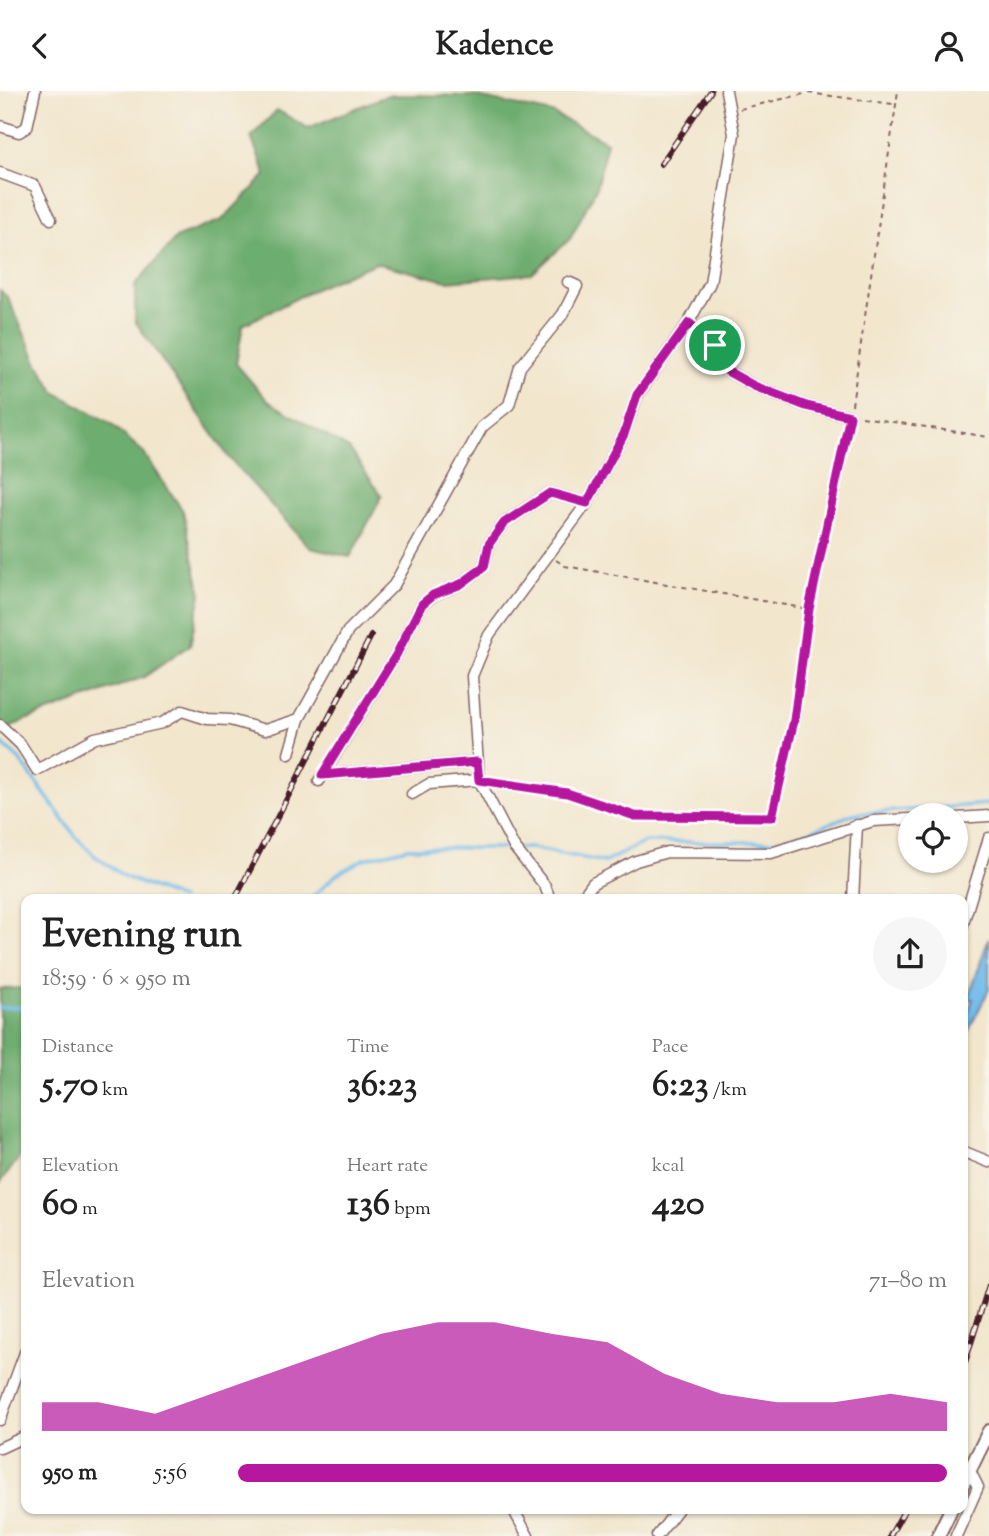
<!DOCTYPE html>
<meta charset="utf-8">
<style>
:root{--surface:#fff;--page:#f6f6f6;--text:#222;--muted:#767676;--accent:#b5179e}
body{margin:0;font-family:"Sorts Mill Goudy",serif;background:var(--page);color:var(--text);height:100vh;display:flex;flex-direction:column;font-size:26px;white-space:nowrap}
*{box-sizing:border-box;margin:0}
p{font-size:23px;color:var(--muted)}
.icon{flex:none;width:38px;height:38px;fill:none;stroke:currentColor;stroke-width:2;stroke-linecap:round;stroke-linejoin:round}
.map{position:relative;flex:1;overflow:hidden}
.sheet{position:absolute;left:21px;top:803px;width:947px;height:620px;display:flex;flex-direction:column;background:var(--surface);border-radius:14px;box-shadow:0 2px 5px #0004}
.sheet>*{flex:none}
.controls{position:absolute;left:898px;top:712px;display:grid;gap:14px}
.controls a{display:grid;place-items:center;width:70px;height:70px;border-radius:50%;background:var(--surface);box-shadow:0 2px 5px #0004;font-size:35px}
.pin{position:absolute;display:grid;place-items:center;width:60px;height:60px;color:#fff;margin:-30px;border:4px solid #fff;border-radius:50%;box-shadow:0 2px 7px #0007}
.round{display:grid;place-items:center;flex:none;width:74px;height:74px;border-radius:37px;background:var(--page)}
.overview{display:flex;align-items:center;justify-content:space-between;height:119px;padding:0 21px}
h1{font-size:38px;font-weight:800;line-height:52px}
.metrics{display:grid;grid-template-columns:repeat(3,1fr);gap:10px;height:119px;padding:7px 21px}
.metrics div{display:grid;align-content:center}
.metrics b{font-size:35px;font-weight:800}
.metrics small{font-size:19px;font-weight:400}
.metrics p{font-size:19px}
.chart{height:196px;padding:14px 21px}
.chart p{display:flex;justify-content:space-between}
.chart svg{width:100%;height:126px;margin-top:7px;fill:var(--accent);opacity:.7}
ul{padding:0 21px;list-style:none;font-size:23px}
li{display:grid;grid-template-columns:112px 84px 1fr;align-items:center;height:52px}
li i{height:18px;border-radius:9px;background:var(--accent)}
header{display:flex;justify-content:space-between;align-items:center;height:91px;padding:0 21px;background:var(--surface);font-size:32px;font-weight:800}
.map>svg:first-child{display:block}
</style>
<header><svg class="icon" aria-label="back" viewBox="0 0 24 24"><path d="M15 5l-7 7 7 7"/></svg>Kadence<svg class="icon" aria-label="person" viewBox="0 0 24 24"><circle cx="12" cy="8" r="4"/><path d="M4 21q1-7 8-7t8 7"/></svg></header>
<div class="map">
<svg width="989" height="1445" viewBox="0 0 989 1445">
<rect width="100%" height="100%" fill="#f7f3e8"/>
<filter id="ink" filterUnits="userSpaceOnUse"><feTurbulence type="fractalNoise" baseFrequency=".0143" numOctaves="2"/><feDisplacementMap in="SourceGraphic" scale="14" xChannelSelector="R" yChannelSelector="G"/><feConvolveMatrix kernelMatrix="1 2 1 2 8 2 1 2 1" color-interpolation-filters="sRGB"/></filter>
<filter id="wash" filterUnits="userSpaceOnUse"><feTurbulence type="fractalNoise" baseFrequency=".00686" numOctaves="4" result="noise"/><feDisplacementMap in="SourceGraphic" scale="28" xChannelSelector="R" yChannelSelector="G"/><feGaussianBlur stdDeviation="1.57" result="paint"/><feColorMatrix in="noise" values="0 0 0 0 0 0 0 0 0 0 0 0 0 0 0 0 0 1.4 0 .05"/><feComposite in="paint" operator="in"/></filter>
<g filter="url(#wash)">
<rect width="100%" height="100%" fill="#f2e6cd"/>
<g fill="#6ead6f" stroke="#5c664d" stroke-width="2">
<path d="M388,4L473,5L552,22L607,51L596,98L570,148L532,183L447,190L376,172L325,193L243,234L236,273L268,310L349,358L382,405L350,466L310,457L230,368L135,230V194L177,146L222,129L266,84L251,46L277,19L308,37Z"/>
<path d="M0,199L8,207L37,271L55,301L110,332L143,361L183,420L201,503L190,554L144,586L23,630L0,643Z"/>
<path d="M26,897V1058L0,1092V898Z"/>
</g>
<path fill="#72bbeb" stroke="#5e6d8b" stroke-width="2" d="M989,847V898L963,951V933L973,908H968Z"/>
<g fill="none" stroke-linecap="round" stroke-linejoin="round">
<g stroke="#72bbeb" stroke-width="3.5">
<path d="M0,651L19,668L76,746L95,765L125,786L181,808"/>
<path d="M310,808L337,783L364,768L407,757H531L605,771L645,751H772L808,741L853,723L989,713"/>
<path d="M0,917L26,916"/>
</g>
</g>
</g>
<g filter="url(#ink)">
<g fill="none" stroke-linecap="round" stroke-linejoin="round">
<defs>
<g id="minor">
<path d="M0,35L19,41L27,36L35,0"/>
<path d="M0,82L35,95L51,128"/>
<path d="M689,231L714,254L727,280L754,295L806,315L850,325"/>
<path d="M0,634L21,654L37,679L95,647L162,632L182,620L207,628L230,629L265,639L299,628L348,540L394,494L482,336L509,314L520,276L563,223L577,195L568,191"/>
<path d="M289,663L299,628"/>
<path d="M322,684L477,671"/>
<path d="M319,690L396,564L422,513L434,504L461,493L484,476L489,453L504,432L550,402L587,412"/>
<path d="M412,703L429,693L479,689"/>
<path d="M956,727L989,725"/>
<path d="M550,808L545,795L514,756L479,689L472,585L489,544L587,412L624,343L637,305L689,231L710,192L734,43L726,0"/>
<path d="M581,808L593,792L636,770L667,761L771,762L873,730L910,728"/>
<path d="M853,808L857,734"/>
<path d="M962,836L989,747"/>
<path d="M962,1060L989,1071"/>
<path d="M0,1329L26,1259"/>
<path d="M0,1357L26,1345"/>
<path d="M513,1418L528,1445"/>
<path d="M657,1445L678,1418"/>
<path d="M956,1445L978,1396L970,1380"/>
</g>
<g id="tertiary">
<path d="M962,1395L989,1340"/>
<path d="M938,1445L951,1418"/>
</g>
</defs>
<use href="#minor" stroke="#856564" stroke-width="13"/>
<use href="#tertiary" stroke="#856564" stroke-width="16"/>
<g stroke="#856564" stroke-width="2" stroke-dasharray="5 5" stroke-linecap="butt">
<path d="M740,18L808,2L893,13"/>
<path d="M852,314L898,0"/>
<path d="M862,326L989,346"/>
<path d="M556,469L565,475L808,518"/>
<path d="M493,691L567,702L635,725L772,726L794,629L809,518L848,337"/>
</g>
<use href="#minor" stroke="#fff" stroke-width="10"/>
<use href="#tertiary" stroke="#fff" stroke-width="12"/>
<defs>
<g id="rail">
<path d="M661,73L711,0"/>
<path d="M235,808L371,545"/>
<path d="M962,1281L989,1194"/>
<path d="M890,1445L905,1418"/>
</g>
</defs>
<use href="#rail" stroke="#4a1f2b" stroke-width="6"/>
<use href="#rail" stroke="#f7f3e8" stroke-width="3.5" stroke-dasharray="10" stroke-linecap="butt"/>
</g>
</g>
<g fill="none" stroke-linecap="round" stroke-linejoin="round" filter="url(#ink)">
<defs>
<path id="route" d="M689,232L715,254L727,280L754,295L806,315L850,325L809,518L794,629L772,726L635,725L567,702L479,689L477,671L322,684L396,564L422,513L433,504L461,493L484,476L489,453L504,432L550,402L587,412L624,343L637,304Z"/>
</defs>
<use href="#route" stroke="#fff" stroke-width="14"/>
<use href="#route" stroke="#b5179e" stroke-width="9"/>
</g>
</svg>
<div class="controls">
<a><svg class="icon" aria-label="locate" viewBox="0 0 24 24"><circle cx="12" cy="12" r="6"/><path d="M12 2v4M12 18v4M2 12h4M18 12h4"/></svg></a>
</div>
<div class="pin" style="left:715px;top:254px;background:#1e9e55"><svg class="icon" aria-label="arrive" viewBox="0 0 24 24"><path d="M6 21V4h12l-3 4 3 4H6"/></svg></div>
<section class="sheet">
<div class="overview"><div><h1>Evening run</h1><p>18:59 · 6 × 950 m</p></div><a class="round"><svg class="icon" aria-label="share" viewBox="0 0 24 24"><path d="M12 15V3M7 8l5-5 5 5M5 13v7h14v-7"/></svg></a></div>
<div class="metrics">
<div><p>Distance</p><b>5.70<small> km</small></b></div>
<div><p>Time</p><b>36:23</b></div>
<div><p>Pace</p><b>6:23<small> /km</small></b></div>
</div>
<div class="metrics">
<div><p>Elevation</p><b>60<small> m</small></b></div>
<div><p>Heart rate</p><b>136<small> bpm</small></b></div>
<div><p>kcal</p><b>420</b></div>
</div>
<div class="chart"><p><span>Elevation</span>71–80 m</p>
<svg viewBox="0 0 160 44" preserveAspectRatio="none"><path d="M0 44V34L10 34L20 38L30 31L40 24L50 17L60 10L70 6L80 6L90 10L100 13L110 24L120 31L130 34L140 34L150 31L160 34V44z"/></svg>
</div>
<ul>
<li><b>950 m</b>5:56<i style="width:100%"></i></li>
</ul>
</section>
</div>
